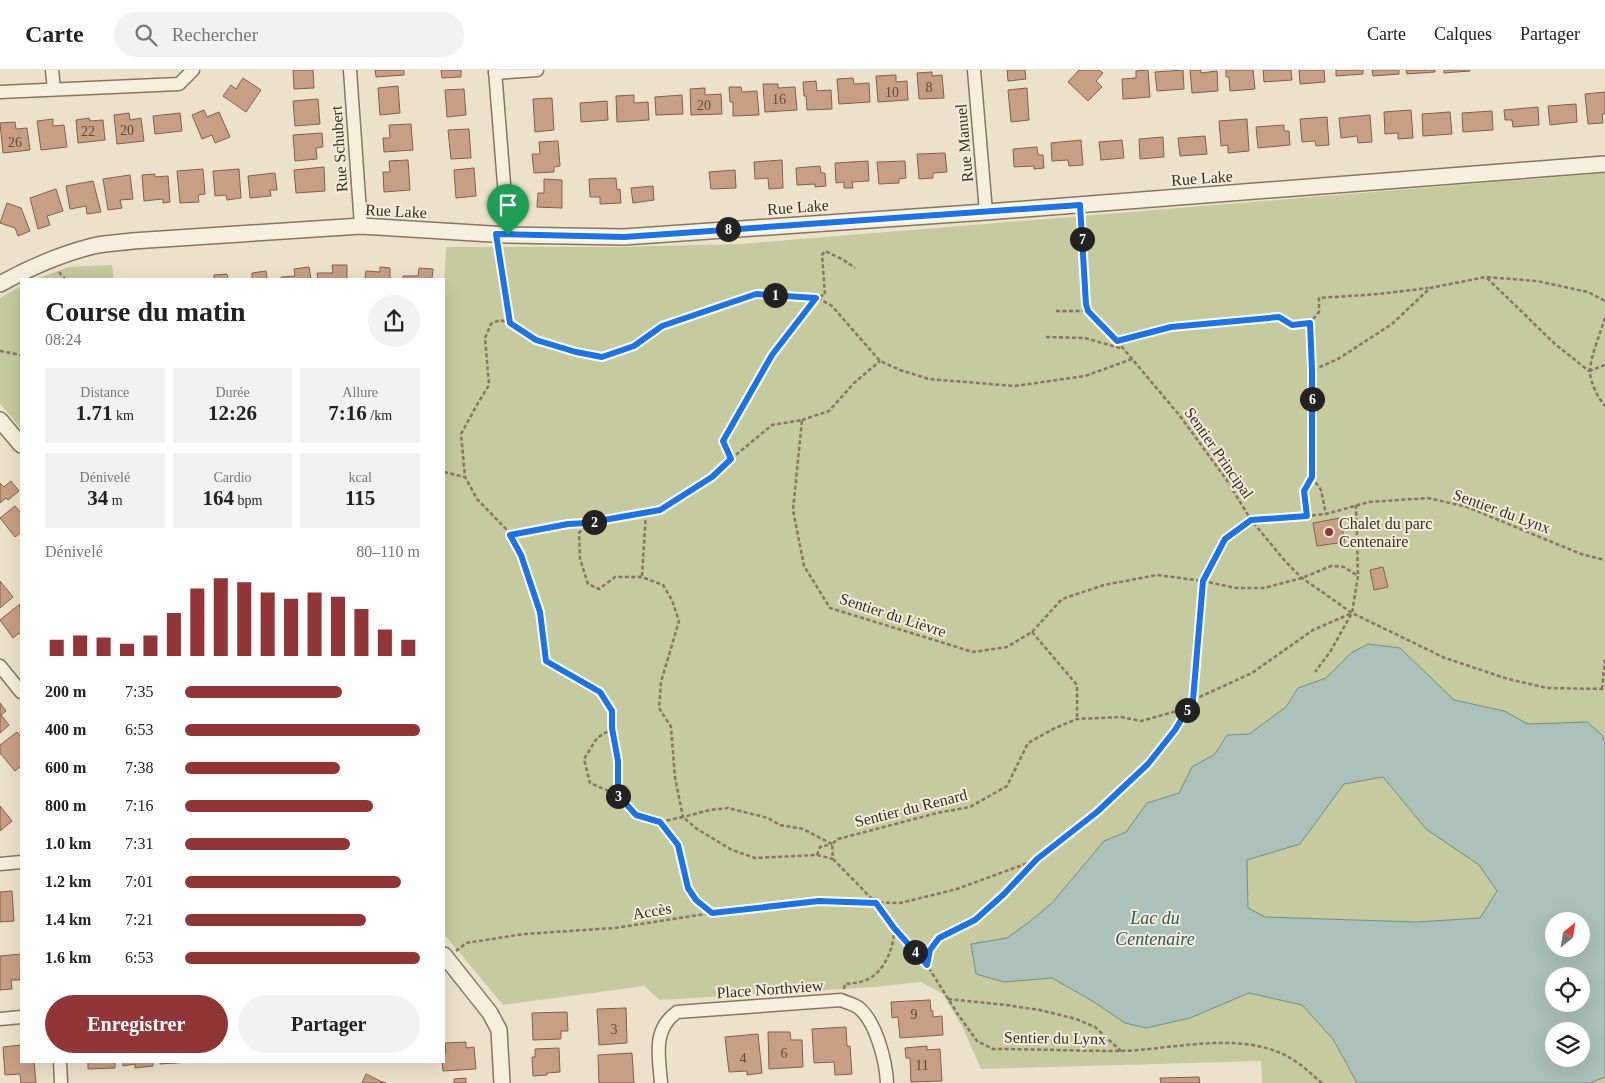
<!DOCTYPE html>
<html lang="fr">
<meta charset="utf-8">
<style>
:root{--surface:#fff;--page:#f2f2f2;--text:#222;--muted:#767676;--line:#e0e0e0;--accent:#923537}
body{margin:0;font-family:Georgia,serif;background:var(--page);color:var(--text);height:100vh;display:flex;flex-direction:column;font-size:19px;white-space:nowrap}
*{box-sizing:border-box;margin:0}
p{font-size:16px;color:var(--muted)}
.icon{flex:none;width:28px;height:28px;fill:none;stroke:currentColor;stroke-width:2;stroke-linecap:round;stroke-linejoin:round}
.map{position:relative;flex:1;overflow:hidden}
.drawer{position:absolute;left:20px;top:208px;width:425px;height:785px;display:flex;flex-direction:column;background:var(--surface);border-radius:0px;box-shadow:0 5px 20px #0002}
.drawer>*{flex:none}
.needle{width:32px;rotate:30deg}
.buttons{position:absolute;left:1545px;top:842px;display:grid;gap:10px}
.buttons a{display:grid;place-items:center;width:45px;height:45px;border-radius:50%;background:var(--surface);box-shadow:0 5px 20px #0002;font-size:25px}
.pin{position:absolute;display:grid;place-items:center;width:42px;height:42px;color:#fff;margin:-51px -21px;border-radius:50% 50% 50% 0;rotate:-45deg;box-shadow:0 0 5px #0007}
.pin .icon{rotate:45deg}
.km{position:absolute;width:25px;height:25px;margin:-12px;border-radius:50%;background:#222;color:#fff;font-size:14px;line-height:25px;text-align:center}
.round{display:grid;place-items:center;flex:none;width:52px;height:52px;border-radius:26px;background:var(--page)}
.summary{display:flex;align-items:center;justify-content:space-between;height:85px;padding:0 25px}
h1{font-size:28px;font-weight:600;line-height:38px}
.metrics{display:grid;grid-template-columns:repeat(3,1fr);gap:8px;height:85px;padding:5px 25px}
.metrics div{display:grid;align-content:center;border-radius:0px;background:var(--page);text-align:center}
.metrics b{font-size:21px;font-weight:600}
.metrics small{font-size:14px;font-weight:400}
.metrics p{font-size:14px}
.chart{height:140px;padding:10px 25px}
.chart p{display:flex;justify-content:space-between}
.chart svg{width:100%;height:90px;margin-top:5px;stroke:var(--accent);stroke-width:6}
.cta{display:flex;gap:10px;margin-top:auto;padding:10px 25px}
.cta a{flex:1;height:58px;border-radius:30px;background:var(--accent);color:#fff;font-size:20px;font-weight:600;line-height:58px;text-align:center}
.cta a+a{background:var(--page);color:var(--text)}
ul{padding:0 25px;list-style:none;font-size:16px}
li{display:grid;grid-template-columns:80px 60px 1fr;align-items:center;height:38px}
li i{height:12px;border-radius:6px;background:var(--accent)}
header{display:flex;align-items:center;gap:30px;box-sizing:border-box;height:70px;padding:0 25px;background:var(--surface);border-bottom:1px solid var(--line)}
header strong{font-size:24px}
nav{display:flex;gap:28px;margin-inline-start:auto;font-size:18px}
.search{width:350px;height:45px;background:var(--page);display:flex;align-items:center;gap:12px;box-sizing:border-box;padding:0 18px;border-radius:28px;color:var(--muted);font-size:19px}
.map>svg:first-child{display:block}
</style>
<header>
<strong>Carte</strong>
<div class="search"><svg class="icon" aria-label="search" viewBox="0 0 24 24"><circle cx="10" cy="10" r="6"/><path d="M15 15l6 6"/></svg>Rechercher</div>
<nav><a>Carte</a><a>Calques</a><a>Partager</a></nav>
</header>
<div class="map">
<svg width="1605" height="1013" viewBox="0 0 1605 1013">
<rect width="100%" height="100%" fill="#ece2cb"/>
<g fill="#c6ca9f" fill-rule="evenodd">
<path d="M1605,103V1013H1262L1261,991L981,999L963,958L943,924L921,912L875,917L660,930L644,916L503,935L444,864V217L446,177H619L741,174ZM1554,851H1581V879H1554ZM1554,906H1581V934H1554ZM1554,961H1581V989H1554Z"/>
<path d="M112,195L114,209H37L68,197Z"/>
<path d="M21,216V359L0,333V228Z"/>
</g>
<path fill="#abc1ba" stroke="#728f87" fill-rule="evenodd" d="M1368,574L1400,578L1454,630L1504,641L1528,654L1587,652L1602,665L1605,673V1007L1590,1013H1357L1333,969L1302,935L1249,923L1190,948L1146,958L1125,953L1094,932L1052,908L1004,912L976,904L971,874L1007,868L1029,852L1052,833L1104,771L1126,762L1147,733L1179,723L1192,697L1215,684L1227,665L1249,664L1286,637L1298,618L1326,608L1351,583ZM1383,707L1426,759L1479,795L1497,821L1480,848L1416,852L1265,847L1248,838L1247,790L1300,774L1344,714ZM1554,851H1581V879H1554ZM1554,906H1581V934H1554ZM1554,961H1581V989H1554Z"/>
<g fill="#c79f84" stroke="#855f48">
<path d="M293,0H313L314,18L294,19Z"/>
<path d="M375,0H404V5L376,7Z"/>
<path d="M441,0H461V7L442,8Z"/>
<path d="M1007,0H1025L1026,9L1008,11Z"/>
<path d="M1079,0H1099L1103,3L1096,11L1102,17L1088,31L1068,12Z"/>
<path d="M1148,0L1150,27L1123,29L1122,9L1136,8V1Z"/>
<path d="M1183,0L1184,19L1157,21L1155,2Z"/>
<path d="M1190,0H1201V3L1217,1L1218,21L1192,23Z"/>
<path d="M1226,0H1253L1255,19L1230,21L1229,7H1226Z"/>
<path d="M1263,0H1291L1292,10L1264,12Z"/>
<path d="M1299,0H1324L1325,12L1300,14Z"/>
<path d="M1336,0H1363V4L1336,6Z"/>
<path d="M1372,0H1399V4L1373,6Z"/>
<path d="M1406,0H1435V2L1407,4Z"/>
<path d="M1444,0H1470V1L1444,3Z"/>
<path d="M932,2V6L942,5L944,28L919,29L917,3Z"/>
<path d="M896,5V12L907,11L908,30L878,32L876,6Z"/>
<path d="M243,8L261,20L246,42L223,26L231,15L236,19Z"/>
<path d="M853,8L854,14L869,13L870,32L839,34L837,9Z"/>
<path d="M816,11L817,21L831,20L832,39L807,40L806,26H804L803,12Z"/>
<path d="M763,14H778V18L795,17L797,40L765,42Z"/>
<path d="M398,16L400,43L380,45L378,18Z"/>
<path d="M729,17H741L742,22L757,21L759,45L733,46V32H730Z"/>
<path d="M705,18V25L721,24L722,44L691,45L690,19Z"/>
<path d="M1027,18L1029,50L1011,52L1008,20Z"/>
<path d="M464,19L466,45L447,47L445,20Z"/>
<path d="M1605,22V44H1602L1603,53L1588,54L1585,24Z"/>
<path d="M634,25V33L648,32L649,50L617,52L616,26Z"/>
<path d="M682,25L683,44L656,45L655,27Z"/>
<path d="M552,28L554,60L535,62L533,29Z"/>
<path d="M318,29L320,54L295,56L293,31Z"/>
<path d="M607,31L608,50L581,52L580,33Z"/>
<path d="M1576,34L1577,52L1550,55L1548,36Z"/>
<path d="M1538,37L1539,55L1513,57L1512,50H1505L1504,40Z"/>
<path d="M204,40L207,47L219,42L230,67L215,73L212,65L202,69L192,45Z"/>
<path d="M1411,40L1413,68L1398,69V63L1385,64L1384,42Z"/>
<path d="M1492,41L1493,60L1463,62L1462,43Z"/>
<path d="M1450,42L1452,64L1423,66L1422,44Z"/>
<path d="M129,43L130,50L141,48L144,71L117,74L114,45Z"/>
<path d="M180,43L182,61L155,64L153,46Z"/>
<path d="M1370,45L1372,72L1358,73L1357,66L1341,68L1339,48Z"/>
<path d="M1327,47L1329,75L1316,76L1315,71L1302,72L1300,49Z"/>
<path d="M89,48L90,51L103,50L105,70L78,73L76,50Z"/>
<path d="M53,49V56L64,55L67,77L41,80L37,51Z"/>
<path d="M1247,49L1249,81L1228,83V75L1221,76L1219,51Z"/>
<path d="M15,52L16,59L27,58L30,80L3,83L0,53Z"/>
<path d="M411,54L413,80L384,82L383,68H390L389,55Z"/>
<path d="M1284,55V61H1289L1290,75L1258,78L1256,57Z"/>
<path d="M469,59L471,88L451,89L448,60Z"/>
<path d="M322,63L323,77L316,78L317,89L295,91L293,65Z"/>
<path d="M1205,66L1207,84L1180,86L1178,68Z"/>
<path d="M1163,67L1164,87L1140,89L1139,69Z"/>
<path d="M1081,70L1083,95L1069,96L1068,90L1052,91L1051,73Z"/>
<path d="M1122,70L1124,88L1101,90L1099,72Z"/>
<path d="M558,71L560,96L554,97V102L534,103L532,84H540L539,72Z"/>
<path d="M1037,77L1038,85H1043L1044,98L1034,99V96L1014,97L1013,79Z"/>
<path d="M945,83L947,102L933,103V108L919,109L917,84Z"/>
<path d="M408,90L410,120L384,122L383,102H390L389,91Z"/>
<path d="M782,90L783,118L769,119L768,108L755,109L754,92Z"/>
<path d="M868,91L869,111L852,112L853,118H844V112L836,113L835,93Z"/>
<path d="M905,91L906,108L899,109V113L879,114L877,92Z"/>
<path d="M820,96L821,103H825L826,116L815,117V114L797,115L796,98Z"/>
<path d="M324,97L325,121L296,123L294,100Z"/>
<path d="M474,98L476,126L456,128L454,100Z"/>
<path d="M203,99L205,124L198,125L199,132L180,133L177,101Z"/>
<path d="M239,99L241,128L227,130L226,125L215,126L213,101Z"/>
<path d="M735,100L736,118L711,119L709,102Z"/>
<path d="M275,103L277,120H270L271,126L250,128L248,106Z"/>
<path d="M155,104V107L168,106L170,132L163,133V129L144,131L142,105Z"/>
<path d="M130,105L133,129L120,130L122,138L108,140L103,109Z"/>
<path d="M616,108L617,120L620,119L621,133L600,134V127H590L589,109Z"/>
<path d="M544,109L562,110V138L537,137L538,123H544Z"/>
<path d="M93,111L101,142L87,144L86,136L70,139L66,116Z"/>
<path d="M653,116L654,130L633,133L631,118Z"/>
<path d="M56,119L63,141L47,146L50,155L38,159L30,128Z"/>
<path d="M7,133L21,138L30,161L18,166L15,158L0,153Z"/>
<path d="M332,195H347V209H318L317,203H333Z"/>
<path d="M309,197L311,209H281V207L295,206L294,199Z"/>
<path d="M380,197L390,198V209H365L366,201L380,202Z"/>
<path d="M419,198L433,199L432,209H403V206H418Z"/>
<path d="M266,201L267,209H252V203Z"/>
<path d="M227,204L228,209H214V205Z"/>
<path d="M11,411L19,421L8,430L6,428L0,433V413L4,417Z"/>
<path d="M15,436L21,443V462L15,467L0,448Z"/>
<path d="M1340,448L1345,472L1317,476L1313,453Z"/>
<path d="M1383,497L1388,517L1374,520L1370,500Z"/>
<path d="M0,511L13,527L0,538Z"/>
<path d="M20,534L21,566L19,563L13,568L0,550Z"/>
<path d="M0,633L6,641L1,645L9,655L0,663Z"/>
<path d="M17,662L21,667V696L15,701L0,683V675Z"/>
<path d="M0,736L12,751L0,761Z"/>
<path d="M12,821L14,851L0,852V822Z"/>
<path d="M21,884L20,910H11L12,919L0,920V886Z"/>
<path d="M930,930L931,941H933V947L942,946L943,965L900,968L898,947L892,948L891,932Z"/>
<path d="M626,938L627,973L599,975L597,939Z"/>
<path d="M567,942L568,961H561V969L533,970L532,943Z"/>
<path d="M846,957L847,976H850L852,1004L835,1005L834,992L814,993L812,959Z"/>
<path d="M768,962H790L791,970H802L803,997L769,999Z"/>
<path d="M758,964L762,1003L747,1005V1001L729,1002L725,967Z"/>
<path d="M466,972V978L474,977L476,999L443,1001L442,991H444V983H446L445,973Z"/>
<path d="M21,975V991H34L36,1013H21L20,1004L5,1005L3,977Z"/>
<path d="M927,976V980L940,979L942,1011L911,1012L910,988H906L905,978Z"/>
<path d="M559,978L560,1002L547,1003V1005L533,1006L532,987H535V979Z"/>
<path d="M632,983L634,1013H599L598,985Z"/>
<path d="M88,991H115V998L88,999Z"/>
<path d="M123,991H153V996L135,998V994L123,996Z"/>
<path d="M160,991H190V992L160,994Z"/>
<path d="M366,1004L380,1011L386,1013H362Z"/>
<path d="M1199,1007L1200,1013H1161L1160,1008Z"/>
<path d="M466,1008V1013H454V1009Z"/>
</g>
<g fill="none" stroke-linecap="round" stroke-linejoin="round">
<defs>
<g id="minor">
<path d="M52,0L54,19"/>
<path d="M350,0L361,156"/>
<path d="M495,0L508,165"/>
<path d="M974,0L986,142"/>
<path d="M495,3L537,0"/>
<path d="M0,22L179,14L193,0"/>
<path d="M0,596L21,622"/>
<path d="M0,794L21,792"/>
<path d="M0,949L21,947"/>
<path d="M60,991L61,1013"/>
<path d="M661,1013C659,986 652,960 677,942L841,930C847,933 854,934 859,938C876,952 886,991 887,1013"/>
</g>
<g id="tertiary">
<path d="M0,214C29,198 61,184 93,176C106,173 119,173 132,171L361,156L508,165L624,167L986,142L1605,94"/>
<path d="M0,350L21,375"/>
<path d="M444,885L490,943L499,960L502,1013"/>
</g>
</defs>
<use href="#minor" stroke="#887560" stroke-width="15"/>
<use href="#tertiary" stroke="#887560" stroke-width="18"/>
<g stroke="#887560" stroke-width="2.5" stroke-dasharray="4 2.5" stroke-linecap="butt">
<path d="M1081,147L1086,234L1088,241L1117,271L1180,346L1226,409L1251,450L1285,491L1302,508L1352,543L1445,588L1508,609L1547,618L1605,619"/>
<path d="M498,178L510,253"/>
<path d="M59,202L65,209"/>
<path d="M1487,208L1555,274L1589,301"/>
<path d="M1056,241H1088"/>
<path d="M1605,248C1601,261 1590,288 1590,301C1590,312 1598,328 1605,336"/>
<path d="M1310,253L1313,300"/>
<path d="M1046,267L1085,268L1123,279"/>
<path d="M1118,270L1171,257L1279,247L1292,255L1310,253L1319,242V228L1379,224L1428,218"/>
<path d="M0,281L21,285"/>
<path d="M1132,289L1085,306L1015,316L929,309L900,300L880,291L832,236L816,227L757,225L662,256L634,276L602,287L555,276L536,270L510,253L500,250L491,254L485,268L489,315L478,333L461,364L465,407L477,429L506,459L521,485L540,542L546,591L600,622L612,641L613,658L618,691V725L636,745L660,752L683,747L697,759L732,780L755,788L817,785L833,789L832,774L838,769L937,743L970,737L1007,716L1028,673L1055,658L1077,649L1121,647L1141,651L1177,641L1193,630L1252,603L1313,560L1352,543"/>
<path d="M1589,301L1605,295"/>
<path d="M802,350L829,341L854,313L880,291"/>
<path d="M731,389L723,371L772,285L816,227L825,225L822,185L825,181L842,189L855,198"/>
<path d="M444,402L464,407"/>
<path d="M1312,407L1321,420L1326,444"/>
<path d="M1356,435L1358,506"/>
<path d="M1307,446L1303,421L1312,407L1313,300L1338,289L1392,254L1430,218L1486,207L1537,211L1588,222L1605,231"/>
<path d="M510,465L568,454L587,453"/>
<path d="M642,506L646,443"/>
<path d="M1032,562L1077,615V649"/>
<path d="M1602,619L1605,589"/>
<path d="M613,658L597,668L584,689L590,713L618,725"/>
<path d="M660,752L678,775L688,819L696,830L712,843"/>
<path d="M832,774L803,759L780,755L768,748L728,738L710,740L683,747L675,708L671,657L659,638L661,612L679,551L672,530L663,515L642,507H615L599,519L588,514L580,489L579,463L587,453L660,440L712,407L731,389L772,355L802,350L793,440L804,496L830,538L973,582L1007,577L1032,562L1062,529L1104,515L1157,505L1203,511L1236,518H1264L1302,508L1331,496L1344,497L1358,506L1352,543L1330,582L1315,602"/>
<path d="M817,785L820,777L832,774"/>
<path d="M833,789L876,833L894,858L926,894"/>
<path d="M456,881L466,873L524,864L615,858L712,843L819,831L900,833L957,819L1036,790"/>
<path d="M844,919L845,914C852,913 860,913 866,910C884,903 894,878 894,860"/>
<path d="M948,929L1006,935L1040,940L1076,949L1095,957L1121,981"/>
<path d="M1322,1013C1313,1006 1305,997 1295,991C1246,958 1174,980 1119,981C1077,981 1035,979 993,979L977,971L957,943L927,895L930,880L939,868L975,850L1037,789L1097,742L1149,694L1175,659L1193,630L1203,511L1225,469L1251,450L1307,446L1326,444L1369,432L1428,428L1467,437L1581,484L1605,490"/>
</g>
<use href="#minor" stroke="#f7efde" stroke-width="12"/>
<use href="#tertiary" stroke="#f7efde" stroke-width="15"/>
</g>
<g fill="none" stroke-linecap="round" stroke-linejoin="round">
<defs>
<path id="route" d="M1080,135L1086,234L1088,241L1117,271L1171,257L1279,247L1292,255L1310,253L1312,300V407L1304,421L1307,446L1251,450L1225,469L1203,511L1193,630L1175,660L1148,694L1097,742L1037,789L1004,824L975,850L939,868L930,880L927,895L894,858L876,833L819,831L712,843L696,830L688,818L678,775L660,752L636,745L618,725V691L612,658V641L600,622L546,591L540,542L521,485L510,465L568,454L587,453L660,440L712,407L731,389L723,371L772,285L816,228L756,224L662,256L634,276L602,287L576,282L536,270L510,253L496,164L624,167Z"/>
</defs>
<use href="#route" stroke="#fff" stroke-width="10"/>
<use href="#route" stroke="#1a73e8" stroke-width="6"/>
</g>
<circle fill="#923537" stroke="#f4ecda" stroke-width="2" cx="1329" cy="462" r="5"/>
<g text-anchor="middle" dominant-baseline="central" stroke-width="4" stroke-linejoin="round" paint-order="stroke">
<g font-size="14" fill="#5d4a3a">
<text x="929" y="17">8</text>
<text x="892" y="22">10</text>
<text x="779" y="29">16</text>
<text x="704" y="35">20</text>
<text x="127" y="60">20</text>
<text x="88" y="61">22</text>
<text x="15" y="72">26</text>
<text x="914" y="944">9</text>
<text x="614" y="959">3</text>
<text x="784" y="983">6</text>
<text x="743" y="988">4</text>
<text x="922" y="995">11</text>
</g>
<g font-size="16" fill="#3a2d22" stroke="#f4ecda">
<text transform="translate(964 73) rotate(-95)">Rue Manuel</text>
<text transform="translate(339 79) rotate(-94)">Rue Schubert</text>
<text transform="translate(1202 108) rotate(-4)">Rue Lake</text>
<text transform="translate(798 137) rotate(-4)">Rue Lake</text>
<text transform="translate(396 141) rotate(3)">Rue Lake</text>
<text transform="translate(1219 383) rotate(55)">Sentier Principal</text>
<text transform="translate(1502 441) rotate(20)">Sentier du Lynx</text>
<text transform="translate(893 545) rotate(18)">Sentier du Lièvre</text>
<text transform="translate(911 738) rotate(-14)">Sentier du Renard</text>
<text transform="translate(652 841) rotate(-9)">Accès</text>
<text transform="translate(770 919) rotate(-4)">Place Northview</text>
<text transform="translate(1055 968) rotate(1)">Sentier du Lynx</text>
</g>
<g font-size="16" fill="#3a2d22" stroke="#f4ecda" text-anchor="start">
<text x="1339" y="453">Chalet du parc<tspan x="1339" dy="18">Centenaire</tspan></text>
</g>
<g font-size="18" font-style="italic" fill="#335855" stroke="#f4ecda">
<text x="1155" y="848">Lac du<tspan x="1155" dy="21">Centenaire</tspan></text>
</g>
</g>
</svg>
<div class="buttons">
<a><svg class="needle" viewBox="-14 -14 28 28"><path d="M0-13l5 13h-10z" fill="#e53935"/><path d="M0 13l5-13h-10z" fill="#767676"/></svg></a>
<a><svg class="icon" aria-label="locate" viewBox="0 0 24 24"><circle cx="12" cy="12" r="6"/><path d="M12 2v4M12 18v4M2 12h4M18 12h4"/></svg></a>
<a><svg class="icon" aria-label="layers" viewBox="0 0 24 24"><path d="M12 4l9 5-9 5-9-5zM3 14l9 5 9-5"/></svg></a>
</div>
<div class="pin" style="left:508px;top:165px;background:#1e9e55"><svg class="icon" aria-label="arrive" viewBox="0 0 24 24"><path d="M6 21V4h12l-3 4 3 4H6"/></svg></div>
<b class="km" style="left:775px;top:225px">1</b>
<b class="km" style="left:594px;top:452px">2</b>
<b class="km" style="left:618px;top:726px">3</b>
<b class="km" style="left:915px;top:882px">4</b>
<b class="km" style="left:1187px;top:640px">5</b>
<b class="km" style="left:1312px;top:329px">6</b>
<b class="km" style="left:1082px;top:169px">7</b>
<b class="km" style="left:728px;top:159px">8</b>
<section class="drawer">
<div class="summary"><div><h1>Course du matin</h1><p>08:24</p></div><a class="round"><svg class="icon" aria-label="share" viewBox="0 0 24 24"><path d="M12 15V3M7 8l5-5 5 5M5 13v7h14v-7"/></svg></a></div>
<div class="metrics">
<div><p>Distance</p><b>1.71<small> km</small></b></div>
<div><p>Durée</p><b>12:26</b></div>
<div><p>Allure</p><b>7:16<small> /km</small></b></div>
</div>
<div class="metrics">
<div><p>Dénivelé</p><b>34<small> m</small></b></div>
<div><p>Cardio</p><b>164<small> bpm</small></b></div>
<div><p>kcal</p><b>115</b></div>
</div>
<div class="chart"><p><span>Dénivelé</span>80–110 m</p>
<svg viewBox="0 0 160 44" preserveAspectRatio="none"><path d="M5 44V36M15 44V34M25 44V35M35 44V38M45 44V34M55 44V23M65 44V11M75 44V6M85 44V8M95 44V13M105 44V16M115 44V13M125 44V15M135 44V21M145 44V31M155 44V36"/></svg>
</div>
<ul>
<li><b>200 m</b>7:35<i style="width:67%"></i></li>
<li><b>400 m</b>6:53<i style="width:100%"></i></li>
<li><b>600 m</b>7:38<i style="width:66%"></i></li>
<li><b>800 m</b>7:16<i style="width:80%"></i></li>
<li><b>1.0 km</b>7:31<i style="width:70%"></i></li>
<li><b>1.2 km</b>7:01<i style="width:92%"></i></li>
<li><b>1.4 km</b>7:21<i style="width:77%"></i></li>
<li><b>1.6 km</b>6:53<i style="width:100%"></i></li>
</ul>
<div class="cta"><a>Enregistrer</a><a>Partager</a></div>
</section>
</div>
